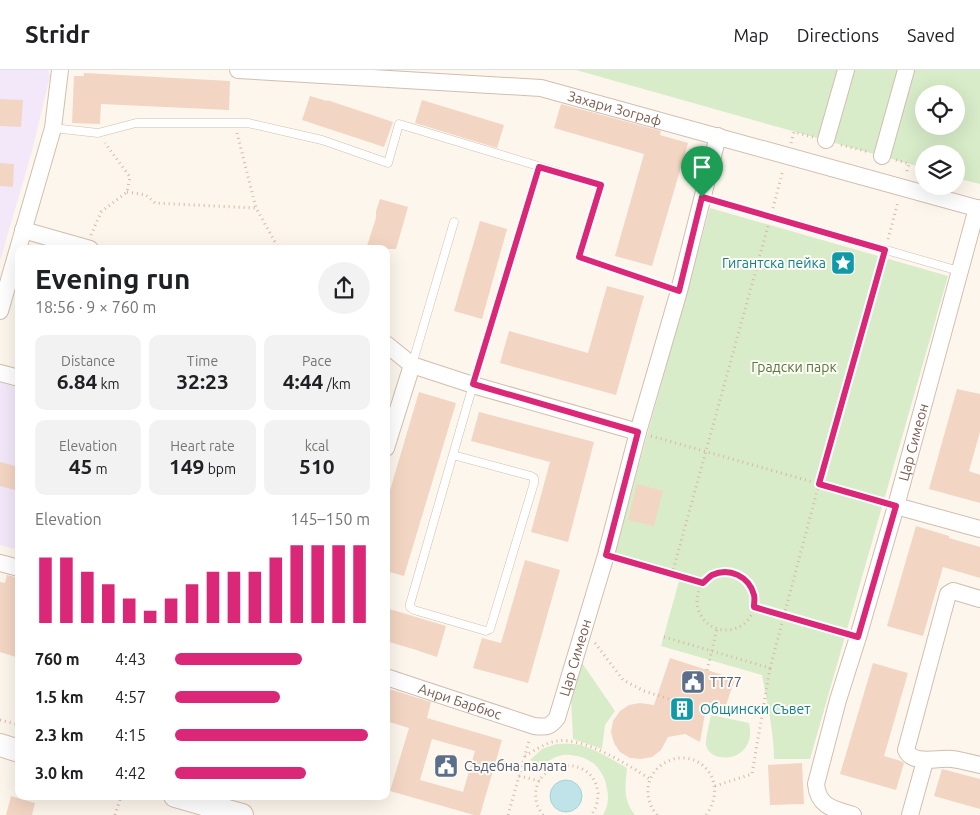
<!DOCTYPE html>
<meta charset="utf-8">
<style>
:root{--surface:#fff;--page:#f2f2f2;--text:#202124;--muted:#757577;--line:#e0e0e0;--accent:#db2777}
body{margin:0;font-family:Ubuntu,sans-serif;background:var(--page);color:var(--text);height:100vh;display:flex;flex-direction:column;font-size:19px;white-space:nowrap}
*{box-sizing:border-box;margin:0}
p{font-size:16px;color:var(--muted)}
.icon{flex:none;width:28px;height:28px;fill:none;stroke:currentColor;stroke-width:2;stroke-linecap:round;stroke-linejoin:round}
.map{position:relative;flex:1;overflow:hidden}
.sheet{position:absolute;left:15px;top:175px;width:375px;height:555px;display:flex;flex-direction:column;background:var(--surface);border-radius:10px;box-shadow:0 5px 20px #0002}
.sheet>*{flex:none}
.fabs{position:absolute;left:915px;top:15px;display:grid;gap:10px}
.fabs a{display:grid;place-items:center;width:50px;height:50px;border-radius:50%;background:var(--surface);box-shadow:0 5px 20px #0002;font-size:25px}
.pin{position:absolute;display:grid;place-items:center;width:42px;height:42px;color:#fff;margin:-51px -21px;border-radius:50% 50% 50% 0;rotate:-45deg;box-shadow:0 0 5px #0007}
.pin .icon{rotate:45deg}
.round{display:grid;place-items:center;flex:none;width:52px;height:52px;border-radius:26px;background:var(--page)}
.overview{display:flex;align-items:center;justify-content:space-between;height:85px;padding:0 20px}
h1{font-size:28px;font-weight:700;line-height:38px}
.figures{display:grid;grid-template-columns:repeat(3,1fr);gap:8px;height:85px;padding:5px 20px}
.figures div{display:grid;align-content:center;border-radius:10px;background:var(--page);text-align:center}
.figures b{font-size:21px;font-weight:700}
.figures small{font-size:14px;font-weight:400}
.figures p{font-size:14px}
.chart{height:140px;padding:10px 20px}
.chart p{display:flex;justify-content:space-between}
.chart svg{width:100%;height:90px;margin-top:5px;stroke:var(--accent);stroke-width:6}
ul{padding:0 20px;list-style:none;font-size:16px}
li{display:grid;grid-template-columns:80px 60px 1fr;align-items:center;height:38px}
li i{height:12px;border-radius:6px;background:var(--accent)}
header{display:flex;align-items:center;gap:30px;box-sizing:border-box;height:70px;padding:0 25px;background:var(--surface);border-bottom:1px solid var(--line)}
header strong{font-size:24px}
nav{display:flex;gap:28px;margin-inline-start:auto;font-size:18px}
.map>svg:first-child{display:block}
</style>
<header>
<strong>Stridr</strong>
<nav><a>Map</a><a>Directions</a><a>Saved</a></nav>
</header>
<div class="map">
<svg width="980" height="745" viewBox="0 0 980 745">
<rect width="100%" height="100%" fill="#fdf6ec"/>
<g fill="#f3e8fa">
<path d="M0,0H48L50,6L32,81L0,191Z"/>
<path d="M0,312L19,318V480L0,475Z"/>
</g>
<g fill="#d8ecc9" fill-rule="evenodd">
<path d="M576,0H980V114L956,108V84H924V98ZM924,24H956V56H924Z"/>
<path d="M710,138L948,206L810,689H774C774,661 767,633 762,605L661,576L679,511L612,492Z"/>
<path d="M582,593L615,641L605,655L602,679L573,669L571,630Z"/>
<path d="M711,645L749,653C758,692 710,696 706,675C705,670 710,651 711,645Z"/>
<path d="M556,674C565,674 575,673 584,676C599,681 614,691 627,698C625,716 623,730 635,745H603C608,736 609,728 607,719C606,711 603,704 598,698C590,688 571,682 559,686C552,688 547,692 542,696L530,690L542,679Z"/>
</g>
<circle fill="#bfe3e8" stroke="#a5d3da" cx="566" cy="726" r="16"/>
<g fill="#f3d5c3" fill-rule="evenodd">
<path d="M84,3L230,11L229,40L101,34L100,54L72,53L74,6H84Z"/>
<path d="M310,26L327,31V30L393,52L384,77L302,50Z"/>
<path d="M0,29L23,30L21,57L0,56Z"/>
<path d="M422,30L504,55L497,78L415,53Z"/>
<path d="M561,34L661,61L660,65L688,73L652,196L615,186L644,84L554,58Z"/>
<path d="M0,93L14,94L13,117L0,116Z"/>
<path d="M380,129L408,137L396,179H366L376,148V141Z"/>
<path d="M480,151L507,159L482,249L454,241Z"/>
<path d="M607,216L644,226L616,325L500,293L509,261L588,283Z"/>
<path d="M957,319L980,324V362L969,401L980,405V433L929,419Z"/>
<path d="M419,322L456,333L404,506L386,501V434Z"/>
<path d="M479,342L594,372L568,472L531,462L550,392L471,371Z"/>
<path d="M0,392L19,397V421L0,416Z"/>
<path d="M637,414L663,421L654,456L628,450Z"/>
<path d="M916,456L949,466V468L980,477V508L943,497L923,566L887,556Z"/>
<path d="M525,490L560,500L528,613L473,598L482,568L501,573Z"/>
<path d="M7,505L19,508V588L0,582V512L5,513Z"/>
<path d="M386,538L446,556L437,587L413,579L386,571Z"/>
<path d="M670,588L735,609L725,638L707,632L700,672L685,664L668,667L661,680L652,687L641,689L630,688L620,682L614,673L611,662L613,651L620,641L629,635L640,633L654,635Z"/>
<path d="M873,593L908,603L884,686L901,691L904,693L896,720L840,704Z"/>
<path d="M386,618L431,632L427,648L502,670L480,745H474L390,721L409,658L386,651ZM432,669L475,681L463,722L420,710Z"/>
<path d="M802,693L804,734L770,735L768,695Z"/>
<path d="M942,699L980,709V739L934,726Z"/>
<path d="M11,726L35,733L32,745H6Z"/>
</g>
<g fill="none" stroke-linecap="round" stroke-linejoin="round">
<defs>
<g id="lane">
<path d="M53,58L98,63L136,53H248L322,70L388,93L399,54L601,115L579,187L679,221"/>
<path d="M702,127L959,201"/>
<path d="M412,295L454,152"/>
<path d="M453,385L531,406L534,408V413L490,559L486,561L414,540L410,537V534L473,315L539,97"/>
</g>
<g id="street">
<path id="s1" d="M238,0L541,18L980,139"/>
<path d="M826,70L846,0"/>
<path d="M882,86L906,0"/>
<path d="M23,160L90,179"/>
<path d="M0,241L53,58L60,0"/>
<path d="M386,274L412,295L473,315L638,362"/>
<path d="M0,303L19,308"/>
<path d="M386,378L412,295"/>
<path d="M896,436L980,459"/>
<path d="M0,493L19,498"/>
<path d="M980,529L953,521L948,524L906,680C913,696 939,687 952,689C961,690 971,693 980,695"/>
<path id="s2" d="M386,607L534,656C546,657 549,658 557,648L606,485L638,362L679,221L718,66"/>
<path id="s3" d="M853,745C834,739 818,737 816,714L838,630L858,567L896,436L977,138"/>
<path d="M910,745L925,691"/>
</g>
<g id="secondary">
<path d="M0,675L19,681"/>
<path d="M175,726L242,745"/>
</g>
</defs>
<use href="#lane" stroke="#d1beb0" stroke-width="9"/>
<use href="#street" stroke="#d1beb0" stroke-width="18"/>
<use href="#secondary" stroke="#d6c0b0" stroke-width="24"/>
<g stroke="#d9b8a5" stroke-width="3" stroke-dasharray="1 4" stroke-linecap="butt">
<path d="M237,63L256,138L279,179"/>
<path d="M791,73L794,62L813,67"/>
<path d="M841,75L869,82"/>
<path d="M896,90L909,94L906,104"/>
<path d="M127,122L146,125L155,133L256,138"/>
<path d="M773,138L783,100"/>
<path d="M91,165L101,142L127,122L130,107L105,73"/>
<path d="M888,169L898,132"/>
<path d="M651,366L883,432"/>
<path d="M619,489L672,504L768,156"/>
<circle cx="726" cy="531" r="29"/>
<path d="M672,504L702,513"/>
<path d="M754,537L845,563"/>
<path d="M664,567L770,598L819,414L882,189"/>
<path d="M595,573L623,610L644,621L669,629"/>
<path d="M707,600L717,559"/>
<path d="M0,650L19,655"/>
<path d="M525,686C533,681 547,672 557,671C584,667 627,694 650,709"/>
<path d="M519,706L540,711"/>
<path d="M715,716L752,704L770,598"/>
<path d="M115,745L121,726"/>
<path d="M508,745L529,671"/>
<path d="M543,745C541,742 538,738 537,734C525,692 593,679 598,723C598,731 596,739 591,745"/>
<path d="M657,745C649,735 646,725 649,713C651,707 654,701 659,697C691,670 733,708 706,745"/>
</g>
<use href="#lane" stroke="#fff" stroke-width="8"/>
<use href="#street" stroke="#fff" stroke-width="16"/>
<use href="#secondary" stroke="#fff" stroke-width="22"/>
</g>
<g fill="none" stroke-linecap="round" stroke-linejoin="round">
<defs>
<path id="route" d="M539,97L601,115L579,187L679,221L702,127L885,180L819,414L896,436L858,567L754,537C754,533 755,528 754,525C749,506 729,497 712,505C709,507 706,510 703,513L606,485L638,362L473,314Z"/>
</defs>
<use href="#route" stroke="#fff" stroke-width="10"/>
<use href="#route" stroke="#db2777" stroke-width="6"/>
</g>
<defs>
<symbol id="sight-square" viewBox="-11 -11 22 22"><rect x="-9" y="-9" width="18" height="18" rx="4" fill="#0f9aa8" stroke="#fffaf3"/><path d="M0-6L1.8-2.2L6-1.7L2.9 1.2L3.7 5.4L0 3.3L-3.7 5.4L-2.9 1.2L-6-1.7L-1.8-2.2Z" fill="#fff"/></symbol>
<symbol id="civic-square" viewBox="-11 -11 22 22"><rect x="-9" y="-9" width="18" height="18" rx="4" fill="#5c6f8a" stroke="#fffaf3"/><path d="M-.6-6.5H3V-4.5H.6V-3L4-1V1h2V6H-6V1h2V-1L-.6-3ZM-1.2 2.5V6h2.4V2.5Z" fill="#fff"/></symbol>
<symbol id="building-square" viewBox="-11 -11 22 22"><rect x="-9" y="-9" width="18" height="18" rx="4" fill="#0f9aa8" stroke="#fffaf3"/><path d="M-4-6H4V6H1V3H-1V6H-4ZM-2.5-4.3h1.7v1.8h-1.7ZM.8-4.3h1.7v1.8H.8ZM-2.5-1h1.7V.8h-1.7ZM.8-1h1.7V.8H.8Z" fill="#fff"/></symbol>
</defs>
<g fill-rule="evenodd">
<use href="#sight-square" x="829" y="179" width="28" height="28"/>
<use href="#civic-square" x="679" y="598" width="28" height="28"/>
<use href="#building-square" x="668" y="625" width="28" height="28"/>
<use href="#civic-square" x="432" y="682" width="28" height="28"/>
</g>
<g text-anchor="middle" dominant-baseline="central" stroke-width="4" stroke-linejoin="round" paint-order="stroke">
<g font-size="14" fill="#7a5c4d" stroke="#fffaf3">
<text stroke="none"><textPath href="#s1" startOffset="380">Захари Зограф</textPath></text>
<text stroke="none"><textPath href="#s3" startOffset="408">Цар Симеон</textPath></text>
<text stroke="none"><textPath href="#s2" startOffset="245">Цар Симеон</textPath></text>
<text stroke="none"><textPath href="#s2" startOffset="78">Анри Барбюс</textPath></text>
</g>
<g font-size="14" fill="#0d838f" stroke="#fffaf3" text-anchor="end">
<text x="826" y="193">Гигантска пейка</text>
<text x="700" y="639" text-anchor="start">Общински Съвет</text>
</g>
<g font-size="14" fill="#537a41" stroke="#fffaf3">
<text x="794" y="297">Градски парк</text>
</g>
<g font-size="14" fill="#4e5e75" stroke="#fffaf3" text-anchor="start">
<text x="710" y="612">TT77</text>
<text x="464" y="696">Съдебна палата</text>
</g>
</g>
</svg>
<div class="fabs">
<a><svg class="icon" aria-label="locate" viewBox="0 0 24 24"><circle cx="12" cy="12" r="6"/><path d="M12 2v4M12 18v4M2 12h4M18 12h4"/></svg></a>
<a><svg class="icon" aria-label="layers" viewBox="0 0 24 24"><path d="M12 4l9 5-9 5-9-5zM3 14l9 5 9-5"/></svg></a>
</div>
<div class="pin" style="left:702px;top:127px;background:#1e9e55"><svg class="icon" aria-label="arrive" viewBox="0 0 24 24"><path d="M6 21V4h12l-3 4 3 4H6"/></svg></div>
<section class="sheet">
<div class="overview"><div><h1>Evening run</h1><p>18:56 · 9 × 760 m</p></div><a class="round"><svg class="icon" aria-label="share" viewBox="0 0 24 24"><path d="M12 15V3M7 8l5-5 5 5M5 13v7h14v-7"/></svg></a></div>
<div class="figures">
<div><p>Distance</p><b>6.84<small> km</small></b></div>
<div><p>Time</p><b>32:23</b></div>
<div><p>Pace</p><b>4:44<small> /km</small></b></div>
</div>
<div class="figures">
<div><p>Elevation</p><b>45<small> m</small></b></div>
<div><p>Heart rate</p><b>149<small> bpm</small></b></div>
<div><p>kcal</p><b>510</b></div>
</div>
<div class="chart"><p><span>Elevation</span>145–150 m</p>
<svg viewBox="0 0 160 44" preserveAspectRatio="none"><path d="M5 44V12M15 44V12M25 44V19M35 44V25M45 44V32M55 44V38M65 44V32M75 44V25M85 44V19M95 44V19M105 44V19M115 44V12M125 44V6M135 44V6M145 44V6M155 44V6"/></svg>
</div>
<ul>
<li><b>760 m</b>4:43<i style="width:65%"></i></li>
<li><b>1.5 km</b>4:57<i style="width:54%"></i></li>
<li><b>2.3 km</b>4:15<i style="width:99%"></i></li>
<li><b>3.0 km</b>4:42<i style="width:67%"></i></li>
</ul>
</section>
</div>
